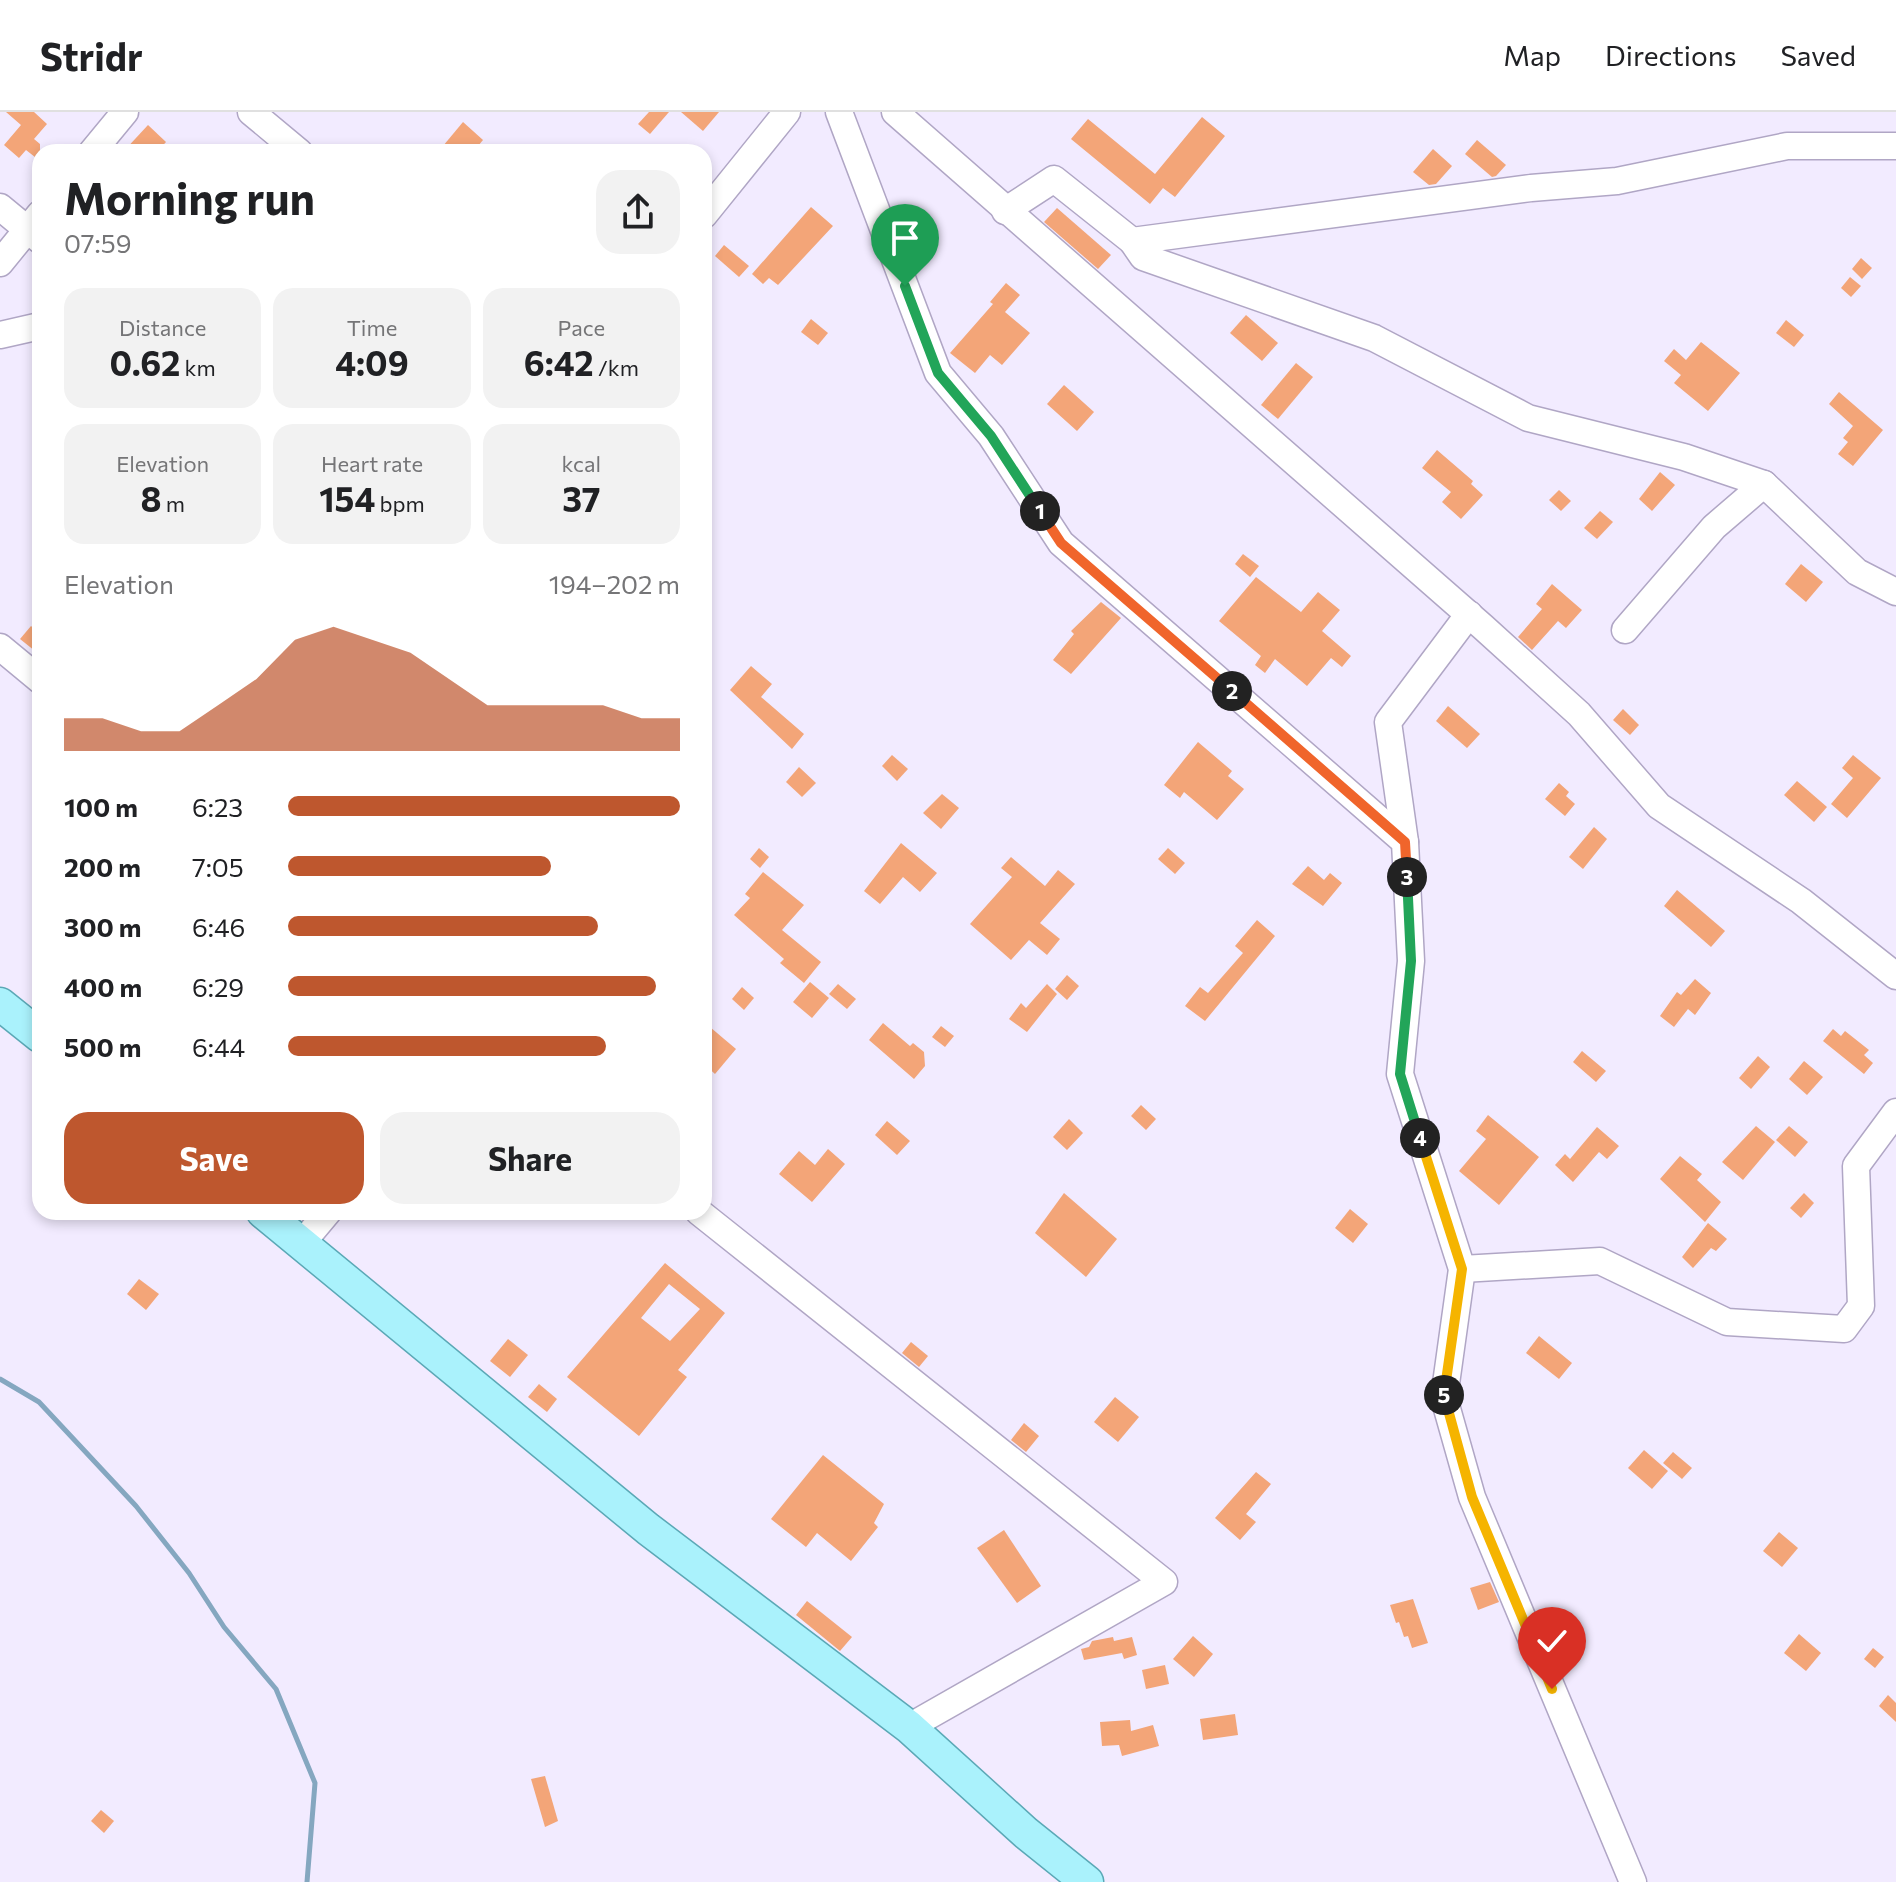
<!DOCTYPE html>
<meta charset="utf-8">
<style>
:root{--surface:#fff;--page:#f2f2f2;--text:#202124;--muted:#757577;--line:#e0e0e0;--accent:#be572e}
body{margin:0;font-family:Commissioner,sans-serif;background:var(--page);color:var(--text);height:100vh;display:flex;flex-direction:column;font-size:30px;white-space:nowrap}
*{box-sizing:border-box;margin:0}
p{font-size:26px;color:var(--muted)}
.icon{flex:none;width:44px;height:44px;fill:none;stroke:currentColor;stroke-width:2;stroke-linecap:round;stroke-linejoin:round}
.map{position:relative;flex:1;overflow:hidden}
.panel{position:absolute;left:32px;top:32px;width:680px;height:1076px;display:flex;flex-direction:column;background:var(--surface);border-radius:24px;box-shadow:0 4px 12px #0003}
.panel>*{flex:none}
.pin{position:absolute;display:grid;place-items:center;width:68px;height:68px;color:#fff;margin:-82px -34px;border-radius:50% 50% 50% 0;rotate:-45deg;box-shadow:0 0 8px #0007}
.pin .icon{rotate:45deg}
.km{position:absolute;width:40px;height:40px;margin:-20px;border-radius:50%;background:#222;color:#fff;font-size:22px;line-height:40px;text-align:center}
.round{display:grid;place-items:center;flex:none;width:84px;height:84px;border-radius:24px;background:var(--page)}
.overview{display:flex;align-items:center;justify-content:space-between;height:136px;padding:0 32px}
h1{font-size:44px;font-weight:700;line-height:60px}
.metrics{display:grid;grid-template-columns:repeat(3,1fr);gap:12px;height:136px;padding:8px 32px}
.metrics div{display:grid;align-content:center;border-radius:20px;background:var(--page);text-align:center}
.metrics b{font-size:34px;font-weight:700}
.metrics small{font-size:22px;font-weight:400}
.metrics p{font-size:22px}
.chart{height:224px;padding:16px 32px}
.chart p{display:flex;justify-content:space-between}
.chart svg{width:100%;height:144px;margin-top:8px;fill:var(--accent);opacity:.7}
.cta{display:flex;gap:16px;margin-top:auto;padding:16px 32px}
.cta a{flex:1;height:92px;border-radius:24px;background:var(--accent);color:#fff;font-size:32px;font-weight:700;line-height:92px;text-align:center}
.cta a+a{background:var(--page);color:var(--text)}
ul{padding:0 32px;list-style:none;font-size:26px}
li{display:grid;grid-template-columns:128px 96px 1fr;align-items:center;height:60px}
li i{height:20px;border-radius:10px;background:var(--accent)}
header{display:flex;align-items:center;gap:48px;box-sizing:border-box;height:112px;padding:0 40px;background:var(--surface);border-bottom:2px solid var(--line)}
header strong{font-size:38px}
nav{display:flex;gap:44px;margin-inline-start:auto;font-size:28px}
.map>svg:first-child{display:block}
</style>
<header>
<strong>Stridr</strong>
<nav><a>Map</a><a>Directions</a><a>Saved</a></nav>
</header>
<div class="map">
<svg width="1896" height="1770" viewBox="0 0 1896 1770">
<rect width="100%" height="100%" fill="#f2ebff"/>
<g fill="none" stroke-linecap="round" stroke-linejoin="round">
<path stroke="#85a7c0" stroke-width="5" d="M0,1267L39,1290L136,1394L189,1461L224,1515L276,1577L315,1671L307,1770"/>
</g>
<g fill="#f3a578" fill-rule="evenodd">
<path d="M6,0H34L47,12L34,27L40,32V49L26,38L19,46L4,33L21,13Z"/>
<path d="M649,0H669L650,22L638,12Z"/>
<path d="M681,0H719L703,19Z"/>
<path d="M1202,5L1225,24L1175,85L1163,76L1150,92L1071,27L1088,7L1155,62Z"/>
<path d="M463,10L483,28L473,40H438Z"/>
<path d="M148,13L166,30L157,40H123Z"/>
<path d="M1477,28L1506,53L1496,64L1492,65L1465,42Z"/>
<path d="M1433,37L1452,54L1436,72L1429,73L1413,60Z"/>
<path d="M811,95L833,114L778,173L769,166L763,172L752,162Z"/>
<path d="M1057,96L1111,143L1098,157L1044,110Z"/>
<path d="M724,133L749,154L739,165L715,144Z"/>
<path d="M1861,146L1872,156L1862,167L1852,157Z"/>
<path d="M1850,165L1861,174L1851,185L1841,176Z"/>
<path d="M1006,171L1020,183L1005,200L1030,221L1002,253L990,243L975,261L950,241L993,192L990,190Z"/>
<path d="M1246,203L1278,231L1262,249L1230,221Z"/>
<path d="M811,207L828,221L818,233L801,220Z"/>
<path d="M1786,208L1804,223L1794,235L1776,221Z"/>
<path d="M1701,230L1740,261L1708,299L1674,271L1681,263L1664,249L1674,237L1686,248Z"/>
<path d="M1296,251L1313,265L1278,307L1261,293Z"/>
<path d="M1064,273L1094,300L1077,319L1047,292Z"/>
<path d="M1839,280L1883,318L1853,354L1838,342L1848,330L1843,326L1853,314L1829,292Z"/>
<path d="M1437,338L1473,369L1471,372L1483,383L1461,407L1442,390L1451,380L1422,356Z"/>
<path d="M1660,360L1675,373L1652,399L1639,387Z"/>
<path d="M1559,378L1571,389L1561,399L1549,388Z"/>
<path d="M1600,399L1613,410L1597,427L1584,416Z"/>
<path d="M1243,442L1259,454L1250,465L1235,452Z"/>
<path d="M1801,452L1823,470L1806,490L1785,472Z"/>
<path d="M1256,465L1301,500L1318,480L1340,498L1322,519L1351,544L1342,555L1331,546L1307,574L1275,547L1265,561L1255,553L1261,544L1219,509Z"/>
<path d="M1552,472L1582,498L1566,516L1558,509L1532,538L1518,525L1542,497L1536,492Z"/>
<path d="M1101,490L1121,506L1071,562L1053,548L1074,522L1071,519Z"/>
<path d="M31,514L40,522V543L20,527Z"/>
<path d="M751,554L772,572L761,585L804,622L792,637L730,578Z"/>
<path d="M1448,594L1480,622L1467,636L1436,609Z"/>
<path d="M1623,597L1639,613L1630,623L1613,608Z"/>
<path d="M1198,630L1232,659L1228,664L1244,677L1217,708L1184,680L1180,686L1164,673Z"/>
<path d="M892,643L908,657L897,669L882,654Z"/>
<path d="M1853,643L1881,666L1847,706L1831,692L1853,666L1842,656Z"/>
<path d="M799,655L816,671L802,685L786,670Z"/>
<path d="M1797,669L1827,695L1814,710L1784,683Z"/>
<path d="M1559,671L1569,680L1566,684L1575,692L1565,704L1545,687Z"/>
<path d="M942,682L959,696L941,717L923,701Z"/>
<path d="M1594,715L1607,727L1583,757L1569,745Z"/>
<path d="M901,731L937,761L920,780L903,765L880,792L864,779Z"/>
<path d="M759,736L769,745L760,756L750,747Z"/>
<path d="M1168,736L1185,751L1175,762L1158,747Z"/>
<path d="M1011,745L1045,774L1058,758L1075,772L1040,811L1060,827L1047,843L1029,828L1011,848L970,812L1012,765L1001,756Z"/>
<path d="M1308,754L1324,768L1330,761L1342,771L1323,794L1292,772Z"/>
<path d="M763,760L804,793L782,818L821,850L804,871L780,851L784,847L734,803L750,786L745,782Z"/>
<path d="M1677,778L1725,819L1711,835L1664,794Z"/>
<path d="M1257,808L1275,824L1205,909L1185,894L1200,875L1208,881L1243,841L1235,834Z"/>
<path d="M1067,863L1079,874L1067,888L1055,877Z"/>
<path d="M1695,867L1711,881L1695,903L1688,897L1674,915L1660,904L1677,880L1681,883Z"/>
<path d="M810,870L829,886L812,906L793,890Z"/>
<path d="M838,872L856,887L847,897L829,882Z"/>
<path d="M1047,872L1057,882L1027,920L1009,907L1021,891L1026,896Z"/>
<path d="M742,875L754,886L744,898L732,887Z"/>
<path d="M704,910L736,937L715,962L704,952Z"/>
<path d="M883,911L910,934L913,931L924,940L925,954L914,967L869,928Z"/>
<path d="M941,914L954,924L945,935L932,925Z"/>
<path d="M1833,917L1841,924L1845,919L1869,938L1864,943L1873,951L1864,962L1823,929Z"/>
<path d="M1582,939L1606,959L1596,970L1573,950Z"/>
<path d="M1758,944L1770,955L1751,977L1739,966Z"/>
<path d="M1804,949L1823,965L1807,983L1789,967Z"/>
<path d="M1141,993L1156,1007L1146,1018L1131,1004Z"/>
<path d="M1488,1003L1539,1045L1499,1093L1459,1059L1486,1027L1476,1019Z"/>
<path d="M1069,1007L1083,1021L1067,1038L1053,1025Z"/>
<path d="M887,1009L910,1029L897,1043L875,1023Z"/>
<path d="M1756,1014L1775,1030L1743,1068L1722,1050Z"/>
<path d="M1789,1014L1808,1030L1795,1045L1776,1028Z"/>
<path d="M1597,1015L1619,1034L1607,1047L1599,1040L1573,1070L1555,1053L1565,1042L1570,1047Z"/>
<path d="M828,1037L845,1052L812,1090L779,1062L799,1039L815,1053Z"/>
<path d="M1680,1044L1702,1062L1697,1068L1721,1090L1705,1110L1660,1067Z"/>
<path d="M1064,1081L1117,1127L1086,1165L1035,1121Z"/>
<path d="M1804,1081L1814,1091L1801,1106L1790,1096Z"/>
<path d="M1350,1097L1368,1112L1353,1131L1335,1116Z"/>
<path d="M1708,1111L1727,1127L1716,1139L1711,1136L1693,1156L1682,1145Z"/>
<path d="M665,1151L725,1201L678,1258L687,1265L639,1324L567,1265ZM669,1172L700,1197L670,1229L641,1206Z"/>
<path d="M139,1167L159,1182L146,1198L127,1182Z"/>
<path d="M1539,1224L1572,1251L1559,1267L1526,1241Z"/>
<path d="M508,1227L528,1243L510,1265L490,1249Z"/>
<path d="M911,1230L928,1244L919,1255L902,1241Z"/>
<path d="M539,1272L557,1287L547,1300L528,1285Z"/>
<path d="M1115,1285L1139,1305L1118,1330L1094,1310Z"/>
<path d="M1024,1311L1039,1324L1026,1340L1011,1328Z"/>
<path d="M1644,1338L1668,1359L1652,1377L1628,1356Z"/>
<path d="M1673,1340L1692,1356L1682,1367L1663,1351Z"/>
<path d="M823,1343L884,1392L874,1411L878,1415L851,1449L817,1421L806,1435L771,1407Z"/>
<path d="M1256,1360L1271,1372L1246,1402L1256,1410L1240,1428L1215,1406Z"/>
<path d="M1004,1418L1041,1474L1017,1491L977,1436Z"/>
<path d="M1779,1420L1798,1436L1782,1455L1763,1439Z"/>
<path d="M1490,1470L1499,1490L1478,1498L1470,1476Z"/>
<path d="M1413,1487L1428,1531L1412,1536L1408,1524L1404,1525L1399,1510L1396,1511L1390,1493Z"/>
<path d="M807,1489L852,1525L840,1539L796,1503Z"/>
<path d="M1799,1522L1821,1541L1806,1559L1784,1541Z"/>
<path d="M1193,1524L1213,1542L1194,1565L1173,1547Z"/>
<path d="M1113,1525L1114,1529L1132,1525L1137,1543L1124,1547L1122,1541L1084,1548L1081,1537L1089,1535L1092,1529Z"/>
<path d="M1873,1536L1884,1545L1875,1556L1864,1547Z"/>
<path d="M1165,1553L1169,1572L1146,1577L1142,1558Z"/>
<path d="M1888,1583L1896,1591V1610L1879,1594Z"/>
<path d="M1235,1602L1238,1623L1203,1628L1200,1607Z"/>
<path d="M1130,1608L1131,1619L1153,1613L1159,1634L1122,1644L1119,1633L1102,1634L1100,1610Z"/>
<path d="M545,1664L558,1709L545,1715L531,1667Z"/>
<path d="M101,1698L114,1709L104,1721L91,1709Z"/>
</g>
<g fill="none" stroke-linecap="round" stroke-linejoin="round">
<defs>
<g id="minor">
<path d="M251,0L299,40"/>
<path d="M839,0L938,261L991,324L1061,431L1405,730L1411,849L1400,962L1462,1157L1444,1286L1472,1385L1633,1770"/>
<path d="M895,0L1483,515L1579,602L1659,694L1801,789L1896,864"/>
<path d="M92,40L125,0"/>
<path d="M0,95L40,128"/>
<path d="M1005,99L1054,67L1132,129L1143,145L1374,226L1528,306L1684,345L1764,372L1857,460L1896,480"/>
<path d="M704,103L787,0"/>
<path d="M1132,129L1531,76L1617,69L1787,34H1896"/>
<path d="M0,151L40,102"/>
<path d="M0,223L40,214"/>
<path d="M1625,518L1714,415L1764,372"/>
<path d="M0,535L40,568"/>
<path d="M1405,730L1388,610L1469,502"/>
<path d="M699,1100L1164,1470L909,1615"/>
<path d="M302,1131L328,1100"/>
<path d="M1462,1157L1600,1149L1727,1210L1844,1217L1861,1194L1856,1054L1896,1000"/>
</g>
<g id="major">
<path d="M0,892L40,924"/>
<path d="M263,1100L648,1417L909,1615L1026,1721L1087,1770"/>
</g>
</defs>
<use href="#minor" stroke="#b0a6c5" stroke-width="29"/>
<use href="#major" stroke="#5ba8b6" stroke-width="35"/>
<use href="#minor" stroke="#fff" stroke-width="26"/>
<use href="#major" stroke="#aaf2fc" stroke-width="32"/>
</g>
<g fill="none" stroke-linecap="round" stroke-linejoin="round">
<defs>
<path id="split-1" d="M905,174L938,261L991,324L1040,399"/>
<path id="split-2" d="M1040,399L1061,431L1232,579"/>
<path id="split-3" d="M1232,579L1405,730L1407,765"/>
<path id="split-4" d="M1407,765L1411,849L1400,962L1420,1026"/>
<path id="split-5" d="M1420,1026L1462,1157L1444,1283"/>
<path id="split-6" d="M1444,1283L1472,1385L1552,1577"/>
</defs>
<use href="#split-1" stroke="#fff" stroke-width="16"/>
<use href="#split-2" stroke="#fff" stroke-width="16"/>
<use href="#split-3" stroke="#fff" stroke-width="16"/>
<use href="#split-4" stroke="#fff" stroke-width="16"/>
<use href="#split-5" stroke="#fff" stroke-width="16"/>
<use href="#split-6" stroke="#fff" stroke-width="16"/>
<use href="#split-1" stroke="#22a559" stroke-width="10"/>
<use href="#split-2" stroke="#f0652b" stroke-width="10"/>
<use href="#split-3" stroke="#f0652b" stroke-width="10"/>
<use href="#split-4" stroke="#22a559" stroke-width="10"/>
<use href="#split-5" stroke="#f5b400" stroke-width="10"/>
<use href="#split-6" stroke="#f5b400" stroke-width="10"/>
</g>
</svg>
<div class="pin" style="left:905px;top:174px;background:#1e9e55"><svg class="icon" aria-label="arrive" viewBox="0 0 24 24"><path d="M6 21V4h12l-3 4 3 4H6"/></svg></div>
<div class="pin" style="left:1552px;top:1577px;background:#d93025"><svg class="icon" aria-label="check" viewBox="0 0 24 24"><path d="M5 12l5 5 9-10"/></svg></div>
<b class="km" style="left:1040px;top:399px">1</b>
<b class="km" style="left:1232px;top:579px">2</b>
<b class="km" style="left:1407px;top:765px">3</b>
<b class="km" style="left:1420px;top:1026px">4</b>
<b class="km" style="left:1444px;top:1283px">5</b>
<section class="panel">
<div class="overview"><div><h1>Morning run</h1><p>07:59</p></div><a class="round"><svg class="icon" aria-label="share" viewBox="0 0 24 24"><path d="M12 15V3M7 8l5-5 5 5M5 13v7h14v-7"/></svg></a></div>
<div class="metrics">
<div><p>Distance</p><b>0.62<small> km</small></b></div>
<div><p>Time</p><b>4:09</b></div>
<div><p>Pace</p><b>6:42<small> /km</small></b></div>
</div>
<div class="metrics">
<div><p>Elevation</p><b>8<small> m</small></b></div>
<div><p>Heart rate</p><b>154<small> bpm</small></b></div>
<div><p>kcal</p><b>37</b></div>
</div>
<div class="chart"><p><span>Elevation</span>194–202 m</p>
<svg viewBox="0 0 160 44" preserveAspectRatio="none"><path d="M0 44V34L10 34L20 38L30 38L40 30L50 22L60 10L70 6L80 10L90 14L100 22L110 30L120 30L130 30L140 30L150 34L160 34V44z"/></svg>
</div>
<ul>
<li><b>100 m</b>6:23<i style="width:100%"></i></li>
<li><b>200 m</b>7:05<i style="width:67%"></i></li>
<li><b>300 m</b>6:46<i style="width:79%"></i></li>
<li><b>400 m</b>6:29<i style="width:94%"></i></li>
<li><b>500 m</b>6:44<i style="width:81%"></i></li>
</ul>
<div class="cta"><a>Save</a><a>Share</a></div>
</section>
</div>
